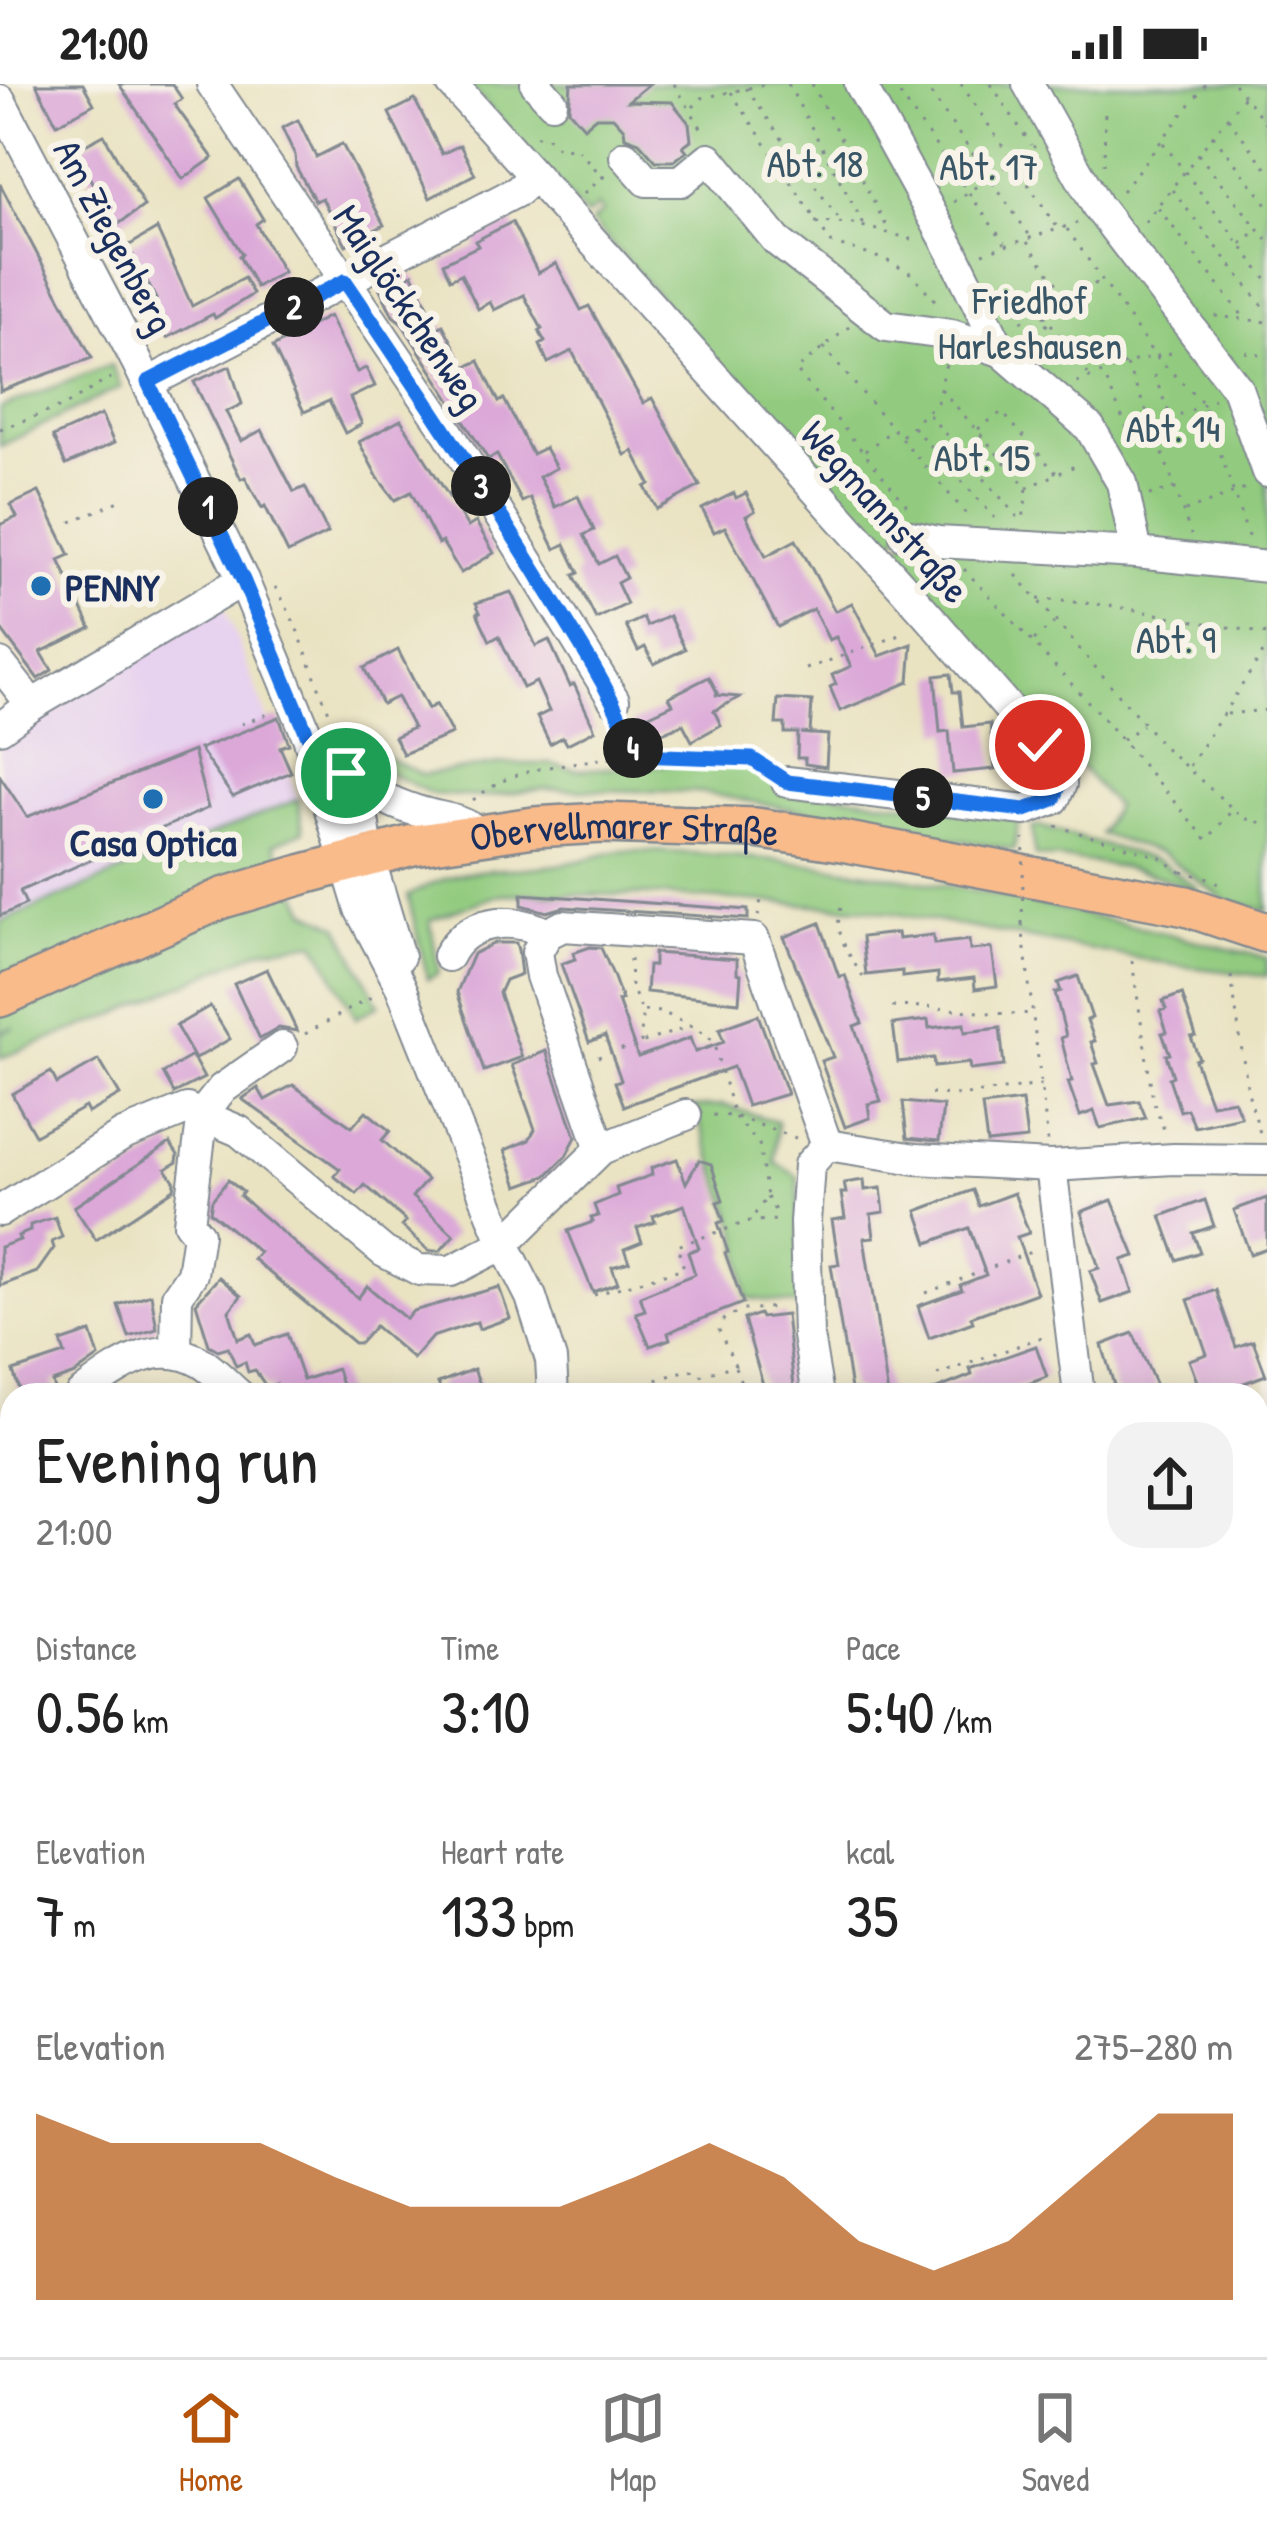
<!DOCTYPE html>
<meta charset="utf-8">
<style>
:root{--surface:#fff;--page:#f2f2f2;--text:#222;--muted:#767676;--line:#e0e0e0;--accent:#b45309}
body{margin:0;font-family:"Patrick Hand",sans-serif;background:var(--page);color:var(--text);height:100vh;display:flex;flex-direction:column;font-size:45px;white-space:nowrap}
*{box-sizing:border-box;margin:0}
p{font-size:39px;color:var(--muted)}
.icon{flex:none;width:66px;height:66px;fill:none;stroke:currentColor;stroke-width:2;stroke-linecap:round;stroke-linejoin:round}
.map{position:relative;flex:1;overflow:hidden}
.side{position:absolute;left:0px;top:1299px;width:1269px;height:975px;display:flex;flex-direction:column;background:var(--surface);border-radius:36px 36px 0 0;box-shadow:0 6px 30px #0003}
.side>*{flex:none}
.pin{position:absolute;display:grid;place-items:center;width:102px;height:102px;color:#fff;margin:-51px;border:6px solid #fff;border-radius:50%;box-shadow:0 3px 12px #0007}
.km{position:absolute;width:60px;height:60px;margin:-30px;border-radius:50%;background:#222;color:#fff;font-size:33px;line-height:60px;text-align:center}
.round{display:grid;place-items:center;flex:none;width:126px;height:126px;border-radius:36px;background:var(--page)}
.summary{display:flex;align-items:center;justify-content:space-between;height:204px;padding:0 36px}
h1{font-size:66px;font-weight:600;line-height:90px}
.stats{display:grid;grid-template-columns:repeat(3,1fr);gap:18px;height:204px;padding:12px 36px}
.stats div{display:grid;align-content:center}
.stats b{font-size:60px;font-weight:600}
.stats small{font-size:33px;font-weight:400}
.stats p{font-size:33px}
.chart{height:336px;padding:24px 36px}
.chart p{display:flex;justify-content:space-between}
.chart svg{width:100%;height:216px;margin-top:12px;fill:var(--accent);opacity:.7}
.status{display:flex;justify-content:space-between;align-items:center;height:84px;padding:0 60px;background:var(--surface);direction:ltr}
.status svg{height:33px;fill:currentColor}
.tab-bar{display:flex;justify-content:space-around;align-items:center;height:168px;border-top:3px solid var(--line);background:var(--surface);font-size:33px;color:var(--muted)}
.tab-bar a{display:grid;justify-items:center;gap:6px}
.tab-bar .current{color:var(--accent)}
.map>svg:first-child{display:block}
</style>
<div class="status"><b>21:00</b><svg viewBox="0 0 49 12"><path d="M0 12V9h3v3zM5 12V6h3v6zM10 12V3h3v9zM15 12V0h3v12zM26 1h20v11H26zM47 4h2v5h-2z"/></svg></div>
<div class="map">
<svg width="1267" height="2273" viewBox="0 0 1267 2273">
<rect width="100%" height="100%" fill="#f7f3e8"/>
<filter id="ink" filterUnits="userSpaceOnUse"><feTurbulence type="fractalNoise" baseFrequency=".00833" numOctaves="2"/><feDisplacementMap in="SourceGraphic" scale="24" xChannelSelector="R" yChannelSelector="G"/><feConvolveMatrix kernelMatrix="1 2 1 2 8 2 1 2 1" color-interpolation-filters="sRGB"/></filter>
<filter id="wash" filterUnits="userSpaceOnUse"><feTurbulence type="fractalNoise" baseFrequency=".004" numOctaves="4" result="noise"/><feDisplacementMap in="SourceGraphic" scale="48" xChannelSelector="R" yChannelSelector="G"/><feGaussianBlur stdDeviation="2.7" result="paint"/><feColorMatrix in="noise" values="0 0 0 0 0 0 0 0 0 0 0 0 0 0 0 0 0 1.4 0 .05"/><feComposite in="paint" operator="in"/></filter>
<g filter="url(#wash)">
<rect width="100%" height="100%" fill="#eae3c2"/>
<path fill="#e7d2ef" d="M224,521L298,715L0,838V653Z"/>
<g fill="#92cb7f" stroke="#567d6e" stroke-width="3">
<path d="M468,0H1267V827L1225,816L1163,770L1100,750L1115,722L892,470L907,456L901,449L884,464L592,138L603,128L599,122L586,132Z"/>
<path d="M111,281L121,303L0,362V324Z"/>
<path d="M366,663L422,691L501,680H550L576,686L740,676L780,703L1019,735L1014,766L699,708L544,705L485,713L432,710L381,685Z"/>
<path d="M298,715L303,747L274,760L307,827L339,842L379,921L356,934L316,858L263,865L112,932L0,974V950L15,943L0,948V838Z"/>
<path d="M1039,742L1159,777L1197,804L1196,808C1146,782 1090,778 1035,772L1032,744Z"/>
<path d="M619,767C838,768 1055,823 1267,874V892L1180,882L865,824L652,811L501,810L430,836L439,889L428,895L408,812C472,775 499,791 564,780C582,777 601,771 619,767Z"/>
<path d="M723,1021L777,1038L775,1078L798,1093L800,1221L747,1214L739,1150L694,1023Z"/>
</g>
<path fill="#75af6e" stroke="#486f66" stroke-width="3" d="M1257,2124L1267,2138V2273H0V2248H12V2262H1257Z"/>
<g id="blocks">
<g fill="#dba8d8">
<path d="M36,0H83L94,20L57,40Z"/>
<path d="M119,0H172L182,15L174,20L213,74L183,95Z"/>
<path d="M571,0H649L628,17L672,18L689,39L691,56L683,62L687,67L674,77H656L639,58L625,53L624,45L613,33H596L584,43L569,26Z"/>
<path d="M415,16L442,70L460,61L475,90L430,114L389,29Z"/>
<path d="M298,36L316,73L342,60L384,141L346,161L322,114L315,117L296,83L295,71L282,44Z"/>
<path d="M104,51L144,122L117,141L74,67Z"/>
<path d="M239,95L263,135L256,140L283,188L256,203L239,172L242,170L208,114Z"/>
<path d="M0,100L92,274L0,307Z"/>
<path d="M512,138L538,189L556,179L581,226L589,222L643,319L652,314L700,402L657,425L645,403L650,400L633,367L625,371L572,267L548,279L540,261L545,258L539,247L542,245L524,211L494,226L490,218L478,225L461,190L450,195L443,179L478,162L475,157Z"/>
<path d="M157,145L192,222L244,194L253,210L215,234L213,230L167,254L149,219L156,215L128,162Z"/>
<path d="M413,190L438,244L443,241L465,283L479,277L499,318L504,315L532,370L545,364L556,384L539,393L555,423L578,412L594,446L584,451L599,480L615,472L626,494L617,499L627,520L596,535L574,491L579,489L565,460L555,465L530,414L522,418L497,371L488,375L401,238L393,232L380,205Z"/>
<path d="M329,232L357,288L366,284L375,302L350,314L362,340L345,349L329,317L304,328L273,263Z"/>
<path d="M230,282L242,320L226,328L241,357L262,346L294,408L305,403L328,449L288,469L265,422L262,424L245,393L241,395L194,298Z"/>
<path d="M101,331L114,359L66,381L53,353Z"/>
<path d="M401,336L468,443L476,438L494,469L461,489L442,458L438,460L411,408L395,416L378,394L359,358Z"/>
<path d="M39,408L70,471L59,476L91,544L41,568L52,586L38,595L0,544V441L17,433L11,421Z"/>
<path d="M734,409L736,414L746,409L755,427L746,432L766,472L796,456L835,527L852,519L880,572L912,560L909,598L840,627L830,603L836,600L832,591L851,582L836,553L829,556L813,525L778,543L725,443L714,448L702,425Z"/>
<path d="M511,508L536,562L549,556L570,602L574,600L595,646L567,660L563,653L550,660L537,633L549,627L536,598L523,604L499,552L490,557L477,529L480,528L476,519Z"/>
<path d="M669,532L685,565L654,580L645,563L638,567L626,542L643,534L647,542Z"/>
<path d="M398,566L428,625L436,620L452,650L403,670L394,653L413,644L397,613L382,620L364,584Z"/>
<path d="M951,590L953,608H959L963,643L990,640L995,685L953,689L949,647L940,648L935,592Z"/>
<path d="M709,593L718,610L715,611L740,613L714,627L721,641L692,657L683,640L641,658L632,639L673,620L669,613Z"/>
<path d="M778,615L812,617L810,650L801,649L828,651L826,683L805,680V674H797L798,649H785V640H776Z"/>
<path d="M279,633L289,660L280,663L291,688L233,713L199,665Z"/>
<path d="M193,667L208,724L20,807L26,820L0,832V692L27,733Z"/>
<path d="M522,810L748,826V835L564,823L547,828L522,821Z"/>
<path d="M820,839L839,893L845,891L862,939L854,942L881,1017L868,1020L870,1034L845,1043L821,977L833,973L784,853Z"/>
<path d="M897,849L898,855L933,851L934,860L969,856L970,866L992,864L997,902L975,905L974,894L938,898V889L902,893V887L866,891L862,853Z"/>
<path d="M495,859H516L518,866L521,890L505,896L499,909L522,973L484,987L457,908L473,870Z"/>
<path d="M590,863L601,864L613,891L622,916L618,917L638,973L690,954L695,968L724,958L719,945L758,931L787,1010L747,1022L733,983L624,1022L615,998L621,996L605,952L589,958L561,880L575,875L573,869Z"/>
<path d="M654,869L737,875V889L741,890L739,918L646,908L648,882H654Z"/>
<path d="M267,885L297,947L279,944L260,955L234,900Z"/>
<path d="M1078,892L1092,934L1087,936L1095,957L1091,958L1098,979L1094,980L1109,1021L1139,1017L1146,1034L1100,1044L1094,1027L1080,1032L1068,998L1072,997L1061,954L1066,952L1055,909L1061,907L1058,899Z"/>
<path d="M1182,910L1196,952L1191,953L1199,974L1195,976L1211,1020L1234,1016L1241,1033L1195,1043L1187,1025L1180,1027L1169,994L1173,992L1166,971L1170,970L1162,949L1167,948L1160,927L1166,925L1163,917Z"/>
<path d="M210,922L230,955L195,975L176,942Z"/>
<path d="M928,936L929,944L964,940L965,948L1000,944L1004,982L970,986L969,979L934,983L933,974L898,978L893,940Z"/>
<path d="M546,967L576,1053L566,1072L546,1092L518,1102L505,1066L529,1056L535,1045L512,981Z"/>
<path d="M192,972L204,994L174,1009L163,989Z"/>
<path d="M99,976L120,1011L88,1029L85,1023L35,1051L12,1010L51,988L57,1000Z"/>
<path d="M293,1001L352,1043L366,1027L390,1047L382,1056L427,1096L412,1113L454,1151L440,1167H429L402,1142L406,1137L365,1101L357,1110L334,1092L340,1085L242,1015L258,1004L265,1016Z"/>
<path d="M1022,1017L1027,1055L987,1059L982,1022Z"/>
<path d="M903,1018L943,1022L939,1057L907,1054Z"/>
<path d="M170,1059L178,1071L177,1078L166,1085L175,1098L174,1105L96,1156L74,1123Z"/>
<path d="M677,1075L686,1099L699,1076L711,1080L723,1116L717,1118L724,1137L718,1139L728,1168L725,1169L743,1219L681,1243L668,1249L670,1255L650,1262L636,1229L645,1226L640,1212L695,1190L688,1168L699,1164L684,1121L653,1132L655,1138L637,1144L642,1158L624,1165L629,1178L612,1183L618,1199L593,1208L568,1147L593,1138L591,1134L598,1132L594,1121L618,1111L616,1104L652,1091L651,1084Z"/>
<path d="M228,1096L243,1108L240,1112L358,1214L367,1202L406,1235L413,1227L499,1203L510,1234L479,1245L477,1238L432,1253L413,1275L375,1242L360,1259H354L253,1175L259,1168L210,1128L212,1116Z"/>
<path d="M864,1096L865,1106L881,1104L884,1128L871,1130L874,1153L864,1154L888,1311H857L856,1305H851L831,1181L839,1180L832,1136L845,1134L841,1109H846L844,1099Z"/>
<path d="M973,1106L979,1122L1014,1109L1029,1149L1017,1153L1037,1209L971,1233L973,1238L929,1254L918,1222L962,1206L960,1201L986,1191L969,1144L928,1159L917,1127Z"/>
<path d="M1267,1114V1164L1250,1170L1234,1126Z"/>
<path d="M1112,1116L1135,1172L1122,1176L1133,1208L1102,1219L1090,1187L1099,1184L1081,1128Z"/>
<path d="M1205,1116L1214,1142L1193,1149L1200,1168L1177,1176L1161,1132Z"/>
<path d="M55,1133L62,1153L52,1158L54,1164L37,1188L0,1202V1163L20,1156L18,1152L30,1147V1141Z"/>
<path d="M219,1193L241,1212L229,1227L238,1255L251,1250L255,1261L287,1250L303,1296L337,1285L345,1311H267L274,1301L267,1304L255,1286L248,1288L245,1278L236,1282L228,1263L218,1266L209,1261L196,1219Z"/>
<path d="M1216,1206L1236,1263L1253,1257L1266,1291L1225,1306L1227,1311H1202L1189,1276L1207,1270L1188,1216Z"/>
<path d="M151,1210L157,1245L129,1253L118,1221Z"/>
<path d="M759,1230L761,1234L786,1231L795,1311H766L744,1235Z"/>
<path d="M91,1248L99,1273L75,1290L52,1298L56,1311H21L13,1287L65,1270L61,1258Z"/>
<path d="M1133,1249L1157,1304L1138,1311H1117L1102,1261Z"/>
<path d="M1036,1262L1047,1293L998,1311H922L972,1291L970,1285Z"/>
<path d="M474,1285L484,1311H443L438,1299Z"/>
</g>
</g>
</g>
<g filter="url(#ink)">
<use href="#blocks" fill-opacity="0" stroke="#828990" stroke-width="3"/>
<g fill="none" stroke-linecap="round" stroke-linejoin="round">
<defs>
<g id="minor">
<path d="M212,0L446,345L614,616"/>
<path d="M452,0L934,538L1040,661L1061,700L1054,715L1025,726L787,698"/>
<path d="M536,0L552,18"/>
<path d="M860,0L952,167L1001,267L1090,344L1122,399L1137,469"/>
<path d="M1028,0L1097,122L1237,304L1267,388"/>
<path d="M0,16L137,278L243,496L308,653L360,825L401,903L504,1160L531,1213L551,1276L553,1311"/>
<path d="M625,72L647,97H681L709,74L777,157L886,242L952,251L1001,267"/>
<path d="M148,299L518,107L534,92"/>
<path d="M905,451L938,458L1137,469L1267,483"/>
<path d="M0,580L32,621"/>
<path d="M0,644L32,621L243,496"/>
<path d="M346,689L363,735L369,773L399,873"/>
<path d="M347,690C367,707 391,719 417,727C444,736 456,732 481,750"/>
<path d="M547,850L563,842L754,855L827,1061"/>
<path d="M547,850L537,868L541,892L601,1065"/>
<path d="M448,872C466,835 514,831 547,850"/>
<path d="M827,1061L916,1075L1051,1082L1174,1075L1267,1076"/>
<path d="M1051,1082L1079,1311"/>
<path d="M0,1127L123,1051L187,1025L239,1047L384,1168L419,1186L451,1187L504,1160L601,1065L686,1031"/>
<path d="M176,1269L177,1212L192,1190L198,1150L189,1139L203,1029L222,1005L282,963"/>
<path d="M80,1311C115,1285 156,1251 202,1279C215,1287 227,1301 239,1311"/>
<path d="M818,1311L808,1252L805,1138L809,1081L827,1061"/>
<path d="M0,1373L12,1367"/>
<path d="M0,1598L12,1594"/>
<path d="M1257,1641L1267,1639"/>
<path d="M0,2000L12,1997"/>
</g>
<g id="major">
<path id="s1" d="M0,913L223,814L304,790L413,761L534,743L602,739L756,744L842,757L1186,822L1267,849"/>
</g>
</defs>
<use href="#minor" stroke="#828990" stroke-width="34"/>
<use href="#major" stroke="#828990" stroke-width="44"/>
<g stroke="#828990" stroke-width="3" stroke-dasharray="3 9" stroke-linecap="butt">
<path d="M674,0L705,50"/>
<path d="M788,0L864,141"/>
<path d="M812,0L888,145"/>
<path d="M924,0L1030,152"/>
<path d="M961,0L1057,143"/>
<path d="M991,0L1031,61"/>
<path d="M1234,0L1267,40"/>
<path d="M893,1L1005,160"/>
<path d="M746,4L840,137"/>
<path d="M731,8L831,159L886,176L912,190L939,221"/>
<path d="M693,23L702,14L767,0"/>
<path d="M1228,34L1267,85"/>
<path d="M1213,51L1267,120"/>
<path d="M536,52L546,51L558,64L577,65L603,93L610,95"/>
<path d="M1163,59L1267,196"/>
<path d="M1198,70L1267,156"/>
<path d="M1104,81L1105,24"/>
<path d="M1172,106L1267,227"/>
<path d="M1122,107L1206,0"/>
<path d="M584,110L608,88"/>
<path d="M954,118L1035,62"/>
<path d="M1158,124L1246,236"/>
<path d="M815,138L854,140L915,156"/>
<path d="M1145,138L1244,12"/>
<path d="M1067,145L1155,272L1204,320L1250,458"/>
<path d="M1027,158L1067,214"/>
<path d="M1241,160L1257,146"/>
<path d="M983,169L1077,139"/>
<path d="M1001,206L1033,251"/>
<path d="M1215,232L1267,238"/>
<path d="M1051,240L1088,290"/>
<path d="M849,243L796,286L910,425"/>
<path d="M1026,256L1049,239L1044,233L1101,196"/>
<path d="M823,263L968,432"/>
<path d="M1245,268L1267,271"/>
<path d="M1126,281L1154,344L1191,451"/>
<path d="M1154,291L1171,334"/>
<path d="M1107,298L1131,354"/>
<path d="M1077,299L1130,278L1176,268"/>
<path d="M941,305L1027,404L1023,437"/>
<path d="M929,331L1021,437"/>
<path d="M913,343L995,434"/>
<path d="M0,345L64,322L112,293"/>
<path d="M978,345L1002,328L1056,389"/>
<path d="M902,352L937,318L947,275"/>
<path d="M1126,358L1214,315"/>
<path d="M865,367L891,347"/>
<path d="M1027,404L1079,380"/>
<path d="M1149,411L1174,404"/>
<path d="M1185,427L1248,404"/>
<path d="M71,438L119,417"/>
<path d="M964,485L1095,625L1207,756L1233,725"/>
<path d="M1016,491L1164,663L1243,734L1267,740"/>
<path d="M275,503C307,553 316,612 347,663"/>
<path d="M1038,515L1107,521L1267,550"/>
<path d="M1034,556L1054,539"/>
<path d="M806,585L906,549"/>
<path d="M1227,630L1267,626"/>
<path d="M241,640L271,629"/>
<path d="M623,640L635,671"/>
<path d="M1122,656L1142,641"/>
<path d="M1189,682L1267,563"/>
<path d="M473,716C486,706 499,698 514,692C560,675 725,657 764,683"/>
<path d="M1056,742L1160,773L1185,791"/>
<path d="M1182,788L1213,795L1223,802"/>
<path d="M841,824C831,850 855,879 867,900"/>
<path d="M758,832L762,810"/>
<path d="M1022,840L1048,1059"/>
<path d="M630,875L631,902L642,927L641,959"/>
<path d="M1132,877L1153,1016L1166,1051"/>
<path d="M1231,892L1248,1008L1260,1049"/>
<path d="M892,923C939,920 985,933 1032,929"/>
<path d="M644,927L662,928L691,942"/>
<path d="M305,950L375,911"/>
<path d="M598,973L692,942L713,957L734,1032L759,1060L767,1113L750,1137"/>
<path d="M931,1010L966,1011L1041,1001"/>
<path d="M713,1031L734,1032L796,1054"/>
<path d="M767,1113L777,1130"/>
<path d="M926,1209L1036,1166"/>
<path d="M594,1211L684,1184L677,1162L750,1137L780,1136"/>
<path d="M735,1283L746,1311"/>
<path d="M937,1291L1048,1251"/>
<path d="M611,1311L690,1285L700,1292L735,1281L719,1246L724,1235L743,1226L779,1223"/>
<path d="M0,1680L12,1724"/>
<path d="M12,2077V2078"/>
<path d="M0,2102L12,2099"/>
<path d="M1257,2151L1267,2164"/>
<path d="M0,2260H12"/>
<path d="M324,2262L430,2266L452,2262"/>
<path d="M809,2262L824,2273"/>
<path d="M146,2273V2262"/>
<path d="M439,2273L440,2262"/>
<path d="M835,2273L852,2262"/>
</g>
<use href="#minor" stroke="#fff" stroke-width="30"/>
<use href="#major" stroke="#fabb8b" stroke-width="39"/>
<path stroke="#828990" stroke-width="3" stroke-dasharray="3 9" stroke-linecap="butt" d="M1022,840L1024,755"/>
</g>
</g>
<g fill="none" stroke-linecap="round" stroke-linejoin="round" filter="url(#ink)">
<defs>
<path id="route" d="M346,689L308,652L243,496L148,298L345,197C413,297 480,397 543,500C577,556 614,609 635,671L752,675L787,698L1025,726L1054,715L1060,700L1040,661"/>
</defs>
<use href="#route" stroke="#fff" stroke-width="24"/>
<use href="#route" stroke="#1a73e8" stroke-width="15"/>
</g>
<g fill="#1f6fb2" stroke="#f7f3e8" stroke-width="4.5">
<circle cx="41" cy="502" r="12"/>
<circle cx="153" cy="715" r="12"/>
</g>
<g text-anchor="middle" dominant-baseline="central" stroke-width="12" stroke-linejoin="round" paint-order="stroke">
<g font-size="39" fill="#395666" stroke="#f7f3e8">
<text x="815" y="78">Abt. 18</text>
<text x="989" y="81">Abt. 17</text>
<text x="1030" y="215">Friedhof<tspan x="1030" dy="45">Harleshausen</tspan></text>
<text x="1173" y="343">Abt. 14</text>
<text x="982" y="372">Abt. 15</text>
<text x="1176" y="554">Abt. 9</text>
</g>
<g font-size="39" fill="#1b2f5e" stroke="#f7f3e8">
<text transform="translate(115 152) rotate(62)">Am Ziegenberg</text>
<text transform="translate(410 223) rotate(56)">Maiglöckchenweg</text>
<text transform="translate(886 427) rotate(48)">Wegmannstraße</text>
<text stroke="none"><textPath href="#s1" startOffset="654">Obervellmarer Straße</textPath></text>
</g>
<g font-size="39" font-weight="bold" fill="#1b2f5e" stroke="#f7f3e8" text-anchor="start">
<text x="65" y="502">PENNY</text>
<text x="153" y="757" text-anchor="middle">Casa Optica</text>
</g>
</g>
</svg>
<div class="pin" style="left:346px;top:689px;background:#1e9e55"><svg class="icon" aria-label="arrive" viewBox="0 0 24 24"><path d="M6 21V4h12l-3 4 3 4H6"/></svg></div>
<div class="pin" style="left:1040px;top:661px;background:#d93025"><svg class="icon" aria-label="check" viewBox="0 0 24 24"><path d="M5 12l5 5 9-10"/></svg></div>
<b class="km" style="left:208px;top:423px">1</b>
<b class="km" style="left:294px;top:223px">2</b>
<b class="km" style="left:481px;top:402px">3</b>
<b class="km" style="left:633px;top:664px">4</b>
<b class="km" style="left:923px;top:714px">5</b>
<section class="side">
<div class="summary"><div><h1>Evening run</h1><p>21:00</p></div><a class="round"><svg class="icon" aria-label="share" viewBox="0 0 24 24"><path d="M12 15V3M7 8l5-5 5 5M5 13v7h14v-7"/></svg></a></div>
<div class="stats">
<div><p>Distance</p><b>0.56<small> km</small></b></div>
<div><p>Time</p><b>3:10</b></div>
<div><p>Pace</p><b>5:40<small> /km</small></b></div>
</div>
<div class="stats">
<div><p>Elevation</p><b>7<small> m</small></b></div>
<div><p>Heart rate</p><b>133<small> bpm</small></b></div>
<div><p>kcal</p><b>35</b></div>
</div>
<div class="chart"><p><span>Elevation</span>275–280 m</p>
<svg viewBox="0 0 160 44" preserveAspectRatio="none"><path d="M0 44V6L10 12L20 12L30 12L40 19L50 25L60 25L70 25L80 19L90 12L100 19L110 32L120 38L130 32L140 19L150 6L160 6V44z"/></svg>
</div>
</section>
</div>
<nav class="tab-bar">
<a class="current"><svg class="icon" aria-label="home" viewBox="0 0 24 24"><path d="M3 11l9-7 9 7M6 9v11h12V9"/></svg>Home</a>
<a><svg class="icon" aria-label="map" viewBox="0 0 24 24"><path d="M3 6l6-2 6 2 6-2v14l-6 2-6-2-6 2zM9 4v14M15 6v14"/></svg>Map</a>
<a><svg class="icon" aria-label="saved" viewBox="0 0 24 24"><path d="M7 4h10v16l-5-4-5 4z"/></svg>Saved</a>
</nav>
